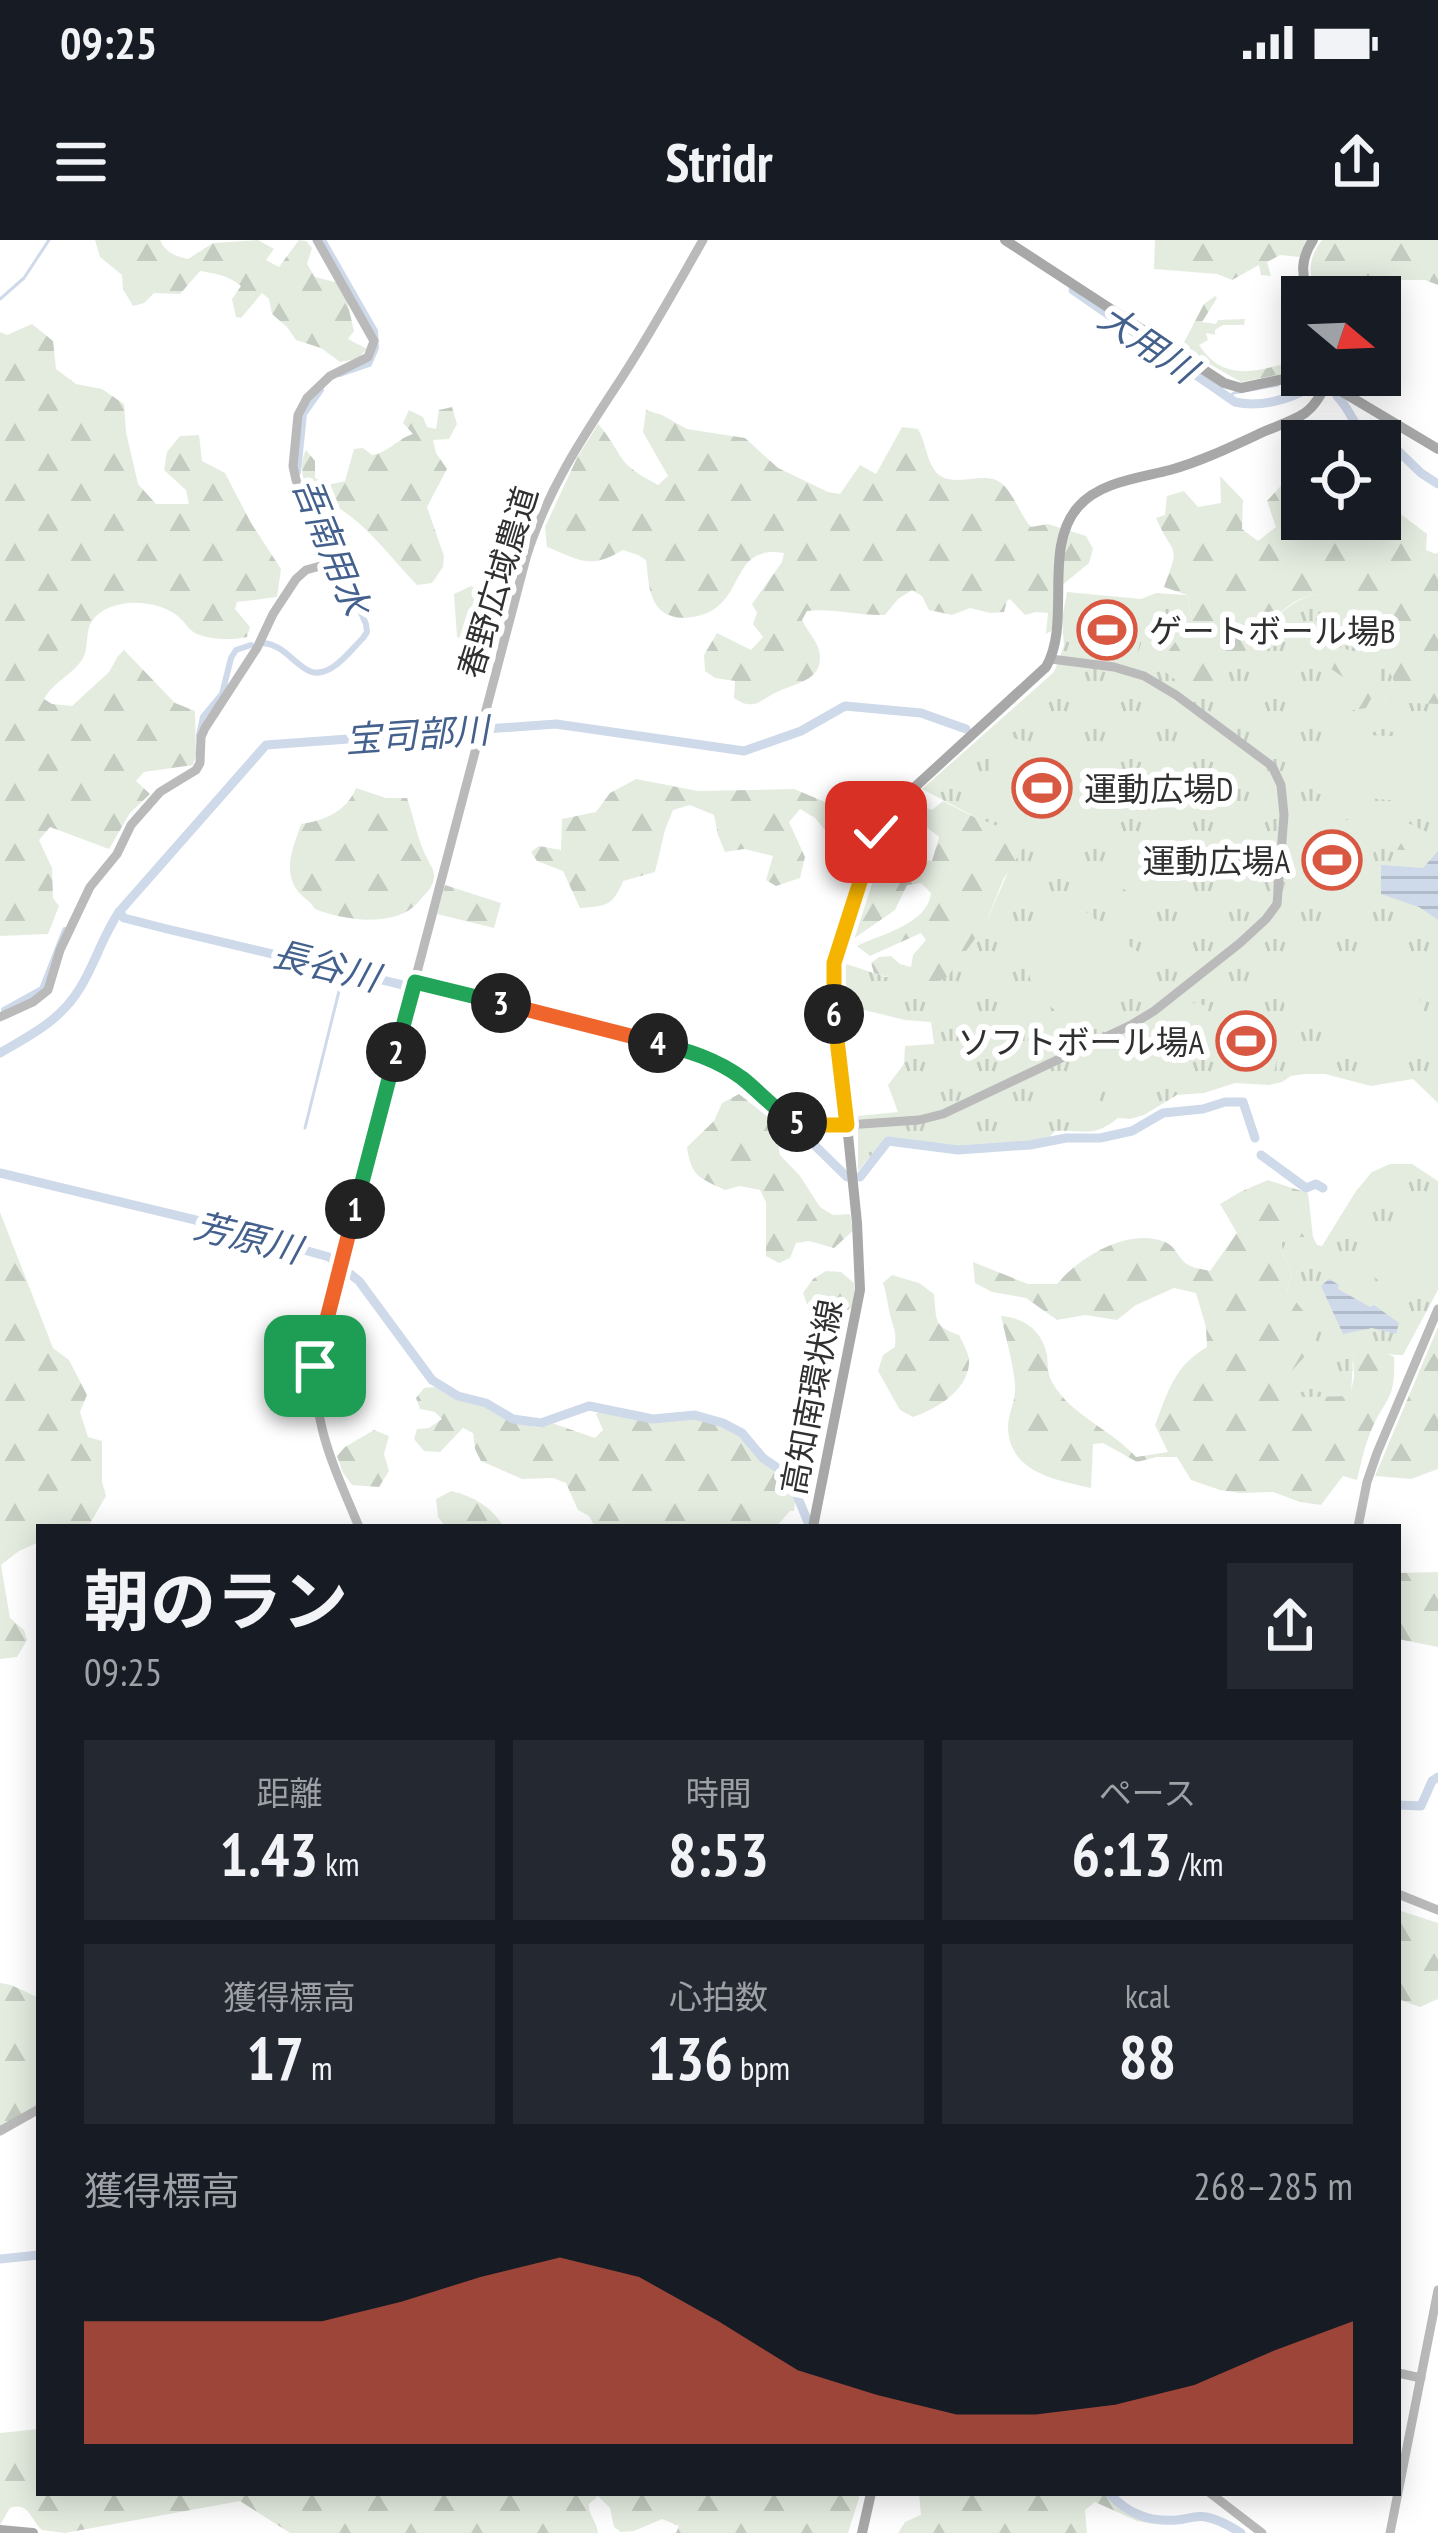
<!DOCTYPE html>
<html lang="ja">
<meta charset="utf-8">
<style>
:root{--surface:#171b24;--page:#242831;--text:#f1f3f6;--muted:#9ea1a6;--accent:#d85842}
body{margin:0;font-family:"PT Sans Narrow","Noto Sans JP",sans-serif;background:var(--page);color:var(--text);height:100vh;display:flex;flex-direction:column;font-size:45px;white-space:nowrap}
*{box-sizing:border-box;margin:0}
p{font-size:39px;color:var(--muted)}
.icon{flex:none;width:66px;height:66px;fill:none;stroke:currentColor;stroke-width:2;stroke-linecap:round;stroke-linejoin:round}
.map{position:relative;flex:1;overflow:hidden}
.panel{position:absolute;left:36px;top:1284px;width:1365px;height:972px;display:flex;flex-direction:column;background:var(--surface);border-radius:0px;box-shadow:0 6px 30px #0003}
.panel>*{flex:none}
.needle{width:78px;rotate:109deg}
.tools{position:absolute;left:1281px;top:36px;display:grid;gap:24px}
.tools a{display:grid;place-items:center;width:120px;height:120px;border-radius:0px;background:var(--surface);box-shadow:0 6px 30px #0003;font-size:60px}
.pin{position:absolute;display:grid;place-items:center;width:102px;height:102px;color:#fff;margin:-51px;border-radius:24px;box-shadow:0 6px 18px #0006}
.km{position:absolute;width:60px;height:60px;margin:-30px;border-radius:50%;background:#222;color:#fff;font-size:33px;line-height:60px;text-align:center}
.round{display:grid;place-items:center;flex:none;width:126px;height:126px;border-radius:0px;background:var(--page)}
.headline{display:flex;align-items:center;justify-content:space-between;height:204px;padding:0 48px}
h1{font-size:66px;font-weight:700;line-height:90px}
.figures{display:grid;grid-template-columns:repeat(3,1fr);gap:18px;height:204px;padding:12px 48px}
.figures div{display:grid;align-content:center;border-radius:0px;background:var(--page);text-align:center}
.figures b{font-size:60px;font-weight:700}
.figures small{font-size:33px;font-weight:400}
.figures p{font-size:33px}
.chart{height:336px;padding:24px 48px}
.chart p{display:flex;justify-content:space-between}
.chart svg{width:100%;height:216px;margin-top:12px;fill:var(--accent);opacity:.7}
.status{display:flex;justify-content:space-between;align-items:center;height:84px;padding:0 60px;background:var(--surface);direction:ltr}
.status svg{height:33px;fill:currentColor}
header{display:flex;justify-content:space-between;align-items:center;height:156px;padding:0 48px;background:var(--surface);font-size:54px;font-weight:700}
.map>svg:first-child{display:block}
</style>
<div class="status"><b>09:25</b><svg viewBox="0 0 49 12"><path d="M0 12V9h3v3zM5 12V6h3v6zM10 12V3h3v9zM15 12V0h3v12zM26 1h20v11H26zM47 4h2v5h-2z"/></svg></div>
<header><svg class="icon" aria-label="menu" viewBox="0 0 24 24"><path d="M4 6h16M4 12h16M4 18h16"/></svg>Stridr<svg class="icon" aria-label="share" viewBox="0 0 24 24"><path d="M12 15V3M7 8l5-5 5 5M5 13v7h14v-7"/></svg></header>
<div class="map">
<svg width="1438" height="2293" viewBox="0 0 1438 2293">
<defs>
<pattern id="grass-tufts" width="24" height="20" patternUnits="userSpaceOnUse" patternTransform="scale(3)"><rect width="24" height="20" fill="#e4ece0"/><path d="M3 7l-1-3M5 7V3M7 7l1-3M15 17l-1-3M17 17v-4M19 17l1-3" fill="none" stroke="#c4cbc0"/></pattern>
<pattern id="forest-firs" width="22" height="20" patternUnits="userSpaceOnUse" patternTransform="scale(3)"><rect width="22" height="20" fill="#e4ece0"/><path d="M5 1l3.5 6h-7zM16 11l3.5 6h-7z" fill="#c4cbc0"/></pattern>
<pattern id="water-rules" width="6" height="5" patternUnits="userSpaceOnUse" patternTransform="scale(3)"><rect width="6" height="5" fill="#ced9ea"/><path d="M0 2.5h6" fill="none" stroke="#b1bbc9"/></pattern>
</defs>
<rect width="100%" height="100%" fill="#fff"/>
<g fill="url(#grass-tufts)">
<path d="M1067,352L1141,359L1156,353L1187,355L1192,379L1164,417V431C1182,428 1226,426 1239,416C1244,412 1247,407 1252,402C1286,366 1316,332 1364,371C1370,401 1386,414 1394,443L1384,460L1438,464V863L1413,839L1371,846L1325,834H1305L1291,836L1282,842L1269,845L1235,843L1204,853L1177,855L1144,875L1130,879L1118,878C1092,899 1086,889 1055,891L1045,902L958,907L886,898L858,931V876L898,872L888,845L904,824L905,806L934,804L931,782L905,780L860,769L840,772V722L886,737H947L987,680L1012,623L975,577L922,549L1054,432L1064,406L1062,379Z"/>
<path d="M1390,924H1412L1438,941V1050L1403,1115C1383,1116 1372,1104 1353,1117L1351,1156L1303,1158L1285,1137L1312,1100V1085L1287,1051L1292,1034L1283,1014L1281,996L1313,997L1317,1005L1322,1006L1356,951L1372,932Z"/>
</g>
<g fill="url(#forest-firs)">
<path d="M95,0H160C166,13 175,16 188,19L213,3L258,0L274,9L266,20L279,27L299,0L306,1L312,8L307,24L315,37L339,43L346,57L354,91L348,99L367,109L357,119L340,122L321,108L296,100L287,87L272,74L269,59L262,53L241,78L236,77L232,59L241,46C228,35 216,34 200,31L180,54L154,53L144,63L133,66L123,49L122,35L100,17Z"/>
<path d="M1155,0H1308L1300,17L1280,15L1267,22L1271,36L1261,35L1259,25L1232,40L1217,34L1154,29Z"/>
<path d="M1322,0H1438V45L1425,40H1364L1339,55L1318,57C1308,35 1307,20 1322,0Z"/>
<path d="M1215,56L1217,58L1202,82L1216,84L1218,80L1245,79L1244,85H1223L1215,90V95L1206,93L1208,100L1199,105C1226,146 1262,129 1302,119V130L1241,142L1181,108L1204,64Z"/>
<path d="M32,84L53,101L56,129L76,144L102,149L124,164L126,192L138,244L156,264H189L186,250L164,230L167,212L180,196L199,195L202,221L225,233L251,283L281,329L277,357L237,362L235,369L250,387L247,397C234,400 213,400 200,395C189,392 187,384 179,377C158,359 110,356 92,381C85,391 89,408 83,418C74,434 53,442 44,459L52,464L72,466L109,432L118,416L124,410L175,463L195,471L196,515L193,525L144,532L136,541L150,554L130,573L109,609L50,587L39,600L52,628L53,658L59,666L48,694L0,696V92L7,95Z"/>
<path d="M452,167L457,184L449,199L433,200L436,213L447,229L427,267L444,316L443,327L432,343L417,345C388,315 363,278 324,260L317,262L310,259C304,244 298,225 306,210L315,221V238L328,245L345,241L354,209L363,208L372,215C388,213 397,199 413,194L403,183L409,170L423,177L427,187L436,189L439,170Z"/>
<path d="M646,170L662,175L687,189L745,198L778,228L828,252L840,254L860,225L876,234L902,187L918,189C925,201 926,215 932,226C945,252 976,232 996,240C1012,247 1019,274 1031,287L1048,284L1086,296L1093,309L1089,323L1054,352L1053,390L1046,394L1048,373L1036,372L1025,375L1010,359L1007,361L1004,372L990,373L970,368L952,375L929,370L922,356L912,350L898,359L885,375C858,376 833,368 807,371L802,380C809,395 824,406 819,425C815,441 792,445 779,451C770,454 762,463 753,464C744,465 741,462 734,458L735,441L715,438L705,431L704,415L717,393L751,410L763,397L753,384L757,373L752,364L782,322L784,313C737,305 743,347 717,367C702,379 670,384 657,366C648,354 648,334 646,320L638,315L623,310C589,330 580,320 547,307L545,287L577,218L598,184C609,196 614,207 623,220C631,231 646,238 658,245L668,236L643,192Z"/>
<path d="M1299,209L1302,216L1291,251V261L1298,260L1302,265V279H1380V263L1390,266L1427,294L1426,310L1436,314L1438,312V464L1383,462L1394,442C1386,414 1373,421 1364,400L1368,391L1364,371C1290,317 1265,407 1212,441C1205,446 1194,446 1185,447L1164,431V417L1192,379L1187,355L1164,347C1181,301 1174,319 1156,278L1165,275L1167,256L1184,251L1198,267L1221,263L1220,236L1243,260L1242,289L1258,301L1276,287L1267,261L1288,238Z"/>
<path d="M471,346L509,366L500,405L490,408L457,397L454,354Z"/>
<path d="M1313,383L1316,398C1341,409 1372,412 1381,441L1366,468L1324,475L1315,467L1328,452L1347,450L1350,442L1320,421V411L1303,394L1304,387Z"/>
<path d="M636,539L698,551L794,549L825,562L849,566L864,558H884C873,577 850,595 829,595L815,578L800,569L789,582L805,617L800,638L776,646L766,640L773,616L744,609L725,612L718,595L714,575L690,565L673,570L665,590L655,632L623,641C613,666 606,666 580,668L563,631L537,621L531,612L539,606L561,610L562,579L596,572L610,553Z"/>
<path d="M356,548L386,558H407C415,580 417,600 428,620C432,628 434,629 434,637C433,649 426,652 419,661C398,688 345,681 315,669C309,659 299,656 294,645C284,624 295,604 301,584C324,581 347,571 356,548Z"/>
<path d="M943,561L972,576L1023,596L1022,610L1003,640L985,685L947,737L926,748L874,733L871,723L879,717L891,716L900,724L911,727L913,715L926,700L921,693L870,716L857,706C881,694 928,684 931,653L921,643L907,645L895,670L846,704L850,682L869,630L888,632L894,618L932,621L939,597L903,568L910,562L932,570Z"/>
<path d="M1313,562L1398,568L1396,575C1409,589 1433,583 1423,611L1383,609L1384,585L1375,574L1291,569V564Z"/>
<path d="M445,645L501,663L494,688L437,674Z"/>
<path d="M739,854L768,877L777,893L780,915L800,936L820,967L833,975L850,974L853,991L834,1008L809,1001L796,1003L790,1018L779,1023L766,1016V962L760,950L740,946L725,950C699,938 691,936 687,907L714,881L722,863Z"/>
<path d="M1268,940L1308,953L1313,997H1281L1283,1014L1292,1034L1287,1051C1293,1059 1309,1076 1312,1084C1321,1106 1297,1124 1286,1137L1303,1157L1350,1156L1354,1137L1353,1117C1368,1106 1378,1108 1394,1117C1396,1161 1386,1156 1371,1191C1364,1207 1361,1224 1357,1240L1343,1236L1321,1265L1300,1262L1273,1252L1240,1253L1220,1250L1191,1240L1177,1217H1157L1137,1222L1103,1203L1093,1204L1091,1248C1057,1240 1009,1233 1008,1187C1008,1175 1015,1162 1015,1150C1016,1134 1005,1094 1001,1076C1025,1078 1042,1091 1047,1115C1048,1125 1047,1133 1052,1142C1071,1176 1111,1189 1136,1217L1168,1212L1155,1185C1168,1152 1174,1126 1207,1107L1206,1087L1196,1053L1174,1048L1136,1065L1117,1080L1085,1075L1057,1080L1026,1058L992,1052L975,1043L973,1022L1028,1044H1057C1079,1017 1129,987 1165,1002C1175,1006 1176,1014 1184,1022C1191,1028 1201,1029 1210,1031L1237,993L1220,964L1240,952Z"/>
<path d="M0,972L53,1108L69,1120L87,1155L80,1172L88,1197L102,1201V1242L106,1256L88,1287H39V1302L19,1311L1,1325L10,1378L24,1390L27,1400L17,1417L0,1419Z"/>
<path d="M826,1031L841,1032L854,1043L856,1065L838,1076L808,1067L803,1053L813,1039Z"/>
<path d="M892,1035L919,1043L934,1054C937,1079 932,1086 959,1095C963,1103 970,1115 969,1124C967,1151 935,1170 913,1177L900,1170L878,1131L883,1115L895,1107C897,1087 892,1087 889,1070C887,1060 886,1052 883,1043Z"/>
<path d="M1438,1087V1229L1411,1239L1375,1236Z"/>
<path d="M434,1147L483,1165L518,1183L539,1188L552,1183L595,1198L603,1190L596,1174L603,1170C622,1171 642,1178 661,1177C668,1177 674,1173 680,1173C732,1172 766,1218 796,1255L794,1271H790L776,1287H595L589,1276L578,1270L566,1243L553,1238L522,1239L481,1221L475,1209L473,1193L463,1188L440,1212L424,1211L414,1199L417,1189L429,1188L442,1179L435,1172L420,1169L416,1158L424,1148Z"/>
<path d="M374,1190L389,1196L384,1214L389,1231L379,1247L352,1245L343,1233L337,1216L345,1207Z"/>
<path d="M451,1251C475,1257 490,1266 504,1287H446L438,1277L436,1259Z"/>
<path d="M1438,1332V1407L1398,1399V1333Z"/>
<path d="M1398,1670L1438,1683V1759L1420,1767L1398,1759Z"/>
<path d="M0,1743L11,1745L39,1758V1865L0,1889Z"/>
<path d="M39,2189V2253H859V2258L848,2293H676L679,2286L662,2279L634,2291L621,2292L614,2287L610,2268L598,2256L589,2264C588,2276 597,2281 598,2293H290L240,2261L65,2293L42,2290C30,2279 29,2261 10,2268L0,2285V2193Z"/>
<path d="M919,2253H1107L1130,2266L1152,2275L1153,2284L1137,2281L1095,2262L1085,2270L1087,2293H898L905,2282L921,2275Z"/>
</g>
<g fill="#e4ece0">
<path d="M1070,356L1095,363L1096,359L1116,364L1148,365L1137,416L1132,418L1079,405L1065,376Z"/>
<path d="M1412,482L1438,484V564L1318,554L1321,497L1324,493L1409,497Z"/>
<path d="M1005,496L1107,522L1085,600L978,573L996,501Z"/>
<path d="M1294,577L1372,581L1376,591L1368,663L1296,658L1289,653Z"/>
<path d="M1156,601L1184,605L1171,658L1169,663L1163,666L1109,643C1119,620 1131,608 1156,601Z"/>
<path d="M1069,665L1080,667L1145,718V726L1140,736L1073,779C1014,758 1012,690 1069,665Z"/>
<path d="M1318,709L1333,711L1421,741L1417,750C1423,765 1424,781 1413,794C1388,826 1321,791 1290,780C1288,771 1282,762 1281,752C1280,728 1297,714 1318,709Z"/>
<path d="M1194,762L1209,767L1182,848L1151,838L1173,772L1189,776Z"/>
<path d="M1227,763C1264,772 1288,803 1271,840L1217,826L1212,821Z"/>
<path d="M1122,806L1152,815L1135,870L1105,860Z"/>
<path d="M1076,825L1105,834L1088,889L1058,879Z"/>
<path d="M1406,955L1438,973V1011L1411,1059L1363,1031Z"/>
</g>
<g fill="url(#water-rules)">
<path d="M1438,611V680L1419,667L1381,654V625L1423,628Z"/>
<path d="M1329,1039L1339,1045L1338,1049L1370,1067L1374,1065L1399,1083L1396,1094L1372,1088L1343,1094L1321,1046Z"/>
</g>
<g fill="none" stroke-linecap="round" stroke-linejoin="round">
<g stroke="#ced9ea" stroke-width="3">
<path d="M0,59L24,38L49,0"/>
<path d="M1228,157L1234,153L1278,145"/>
<path d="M305,888L344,731"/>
</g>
<g stroke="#ced9ea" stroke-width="6">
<path d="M323,0L375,91L376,108L369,124L340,134"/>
<path d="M298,232L304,174L321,150"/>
<path d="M262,403C293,404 302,448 333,427C344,420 354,407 363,398L367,392L366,384L330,304"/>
<path d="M199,495L203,477L222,454L231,418L236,410L251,405"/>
<path d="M4,770L42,749L65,690"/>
</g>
<g stroke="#ced9ea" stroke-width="9">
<path d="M1073,50L1235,162C1260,168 1290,159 1311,147"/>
<path d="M1337,156C1351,170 1355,190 1371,201"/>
<path d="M1380,203L1395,208L1421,233L1438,244"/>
<path d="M119,672L124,678L167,689L525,774"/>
<path d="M547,780C600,793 687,807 731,836"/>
<path d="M0,813C31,795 61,780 80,748C95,724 102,697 119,672L266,505L556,484L744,511L801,491L845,466L921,473L966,489"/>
<path d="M767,866L796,887L847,937"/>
<path d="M1261,915L1306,948L1316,944L1323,948"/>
<path d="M0,933L208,983L329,1017L359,1041L432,1140L458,1156L486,1163L513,1179L541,1183L589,1166L653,1179L695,1175L723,1183L742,1193L763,1218L789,1236L810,1287"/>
<path d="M860,937L888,901L958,910L1030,905L1066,898H1100L1132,891L1163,873L1203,869L1225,862H1243L1255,898"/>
<path d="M1398,1565L1421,1566L1432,1541L1438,1537"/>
<path d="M0,2019L39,2015"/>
<path d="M1109,2253C1128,2274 1148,2282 1177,2280C1187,2279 1196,2275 1206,2277C1218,2279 1230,2286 1241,2293"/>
</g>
<g stroke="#bababa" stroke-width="9">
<path d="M415,742L690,811L726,827L786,876L801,883L847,885L919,880L943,874L1131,785L1154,771L1240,703L1266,679L1277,664L1284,575L1281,545L1272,526L1176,455L1144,436L1114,427L1051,419"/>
<path d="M0,777L33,762L48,750L60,710L90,647L117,614L131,585L160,552L196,530L200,523L201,497L205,488L257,408L273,374L296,339L306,330L324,325L330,316V307L311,277L296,240L293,226L298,175L307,158L330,136L368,117L374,101L317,0"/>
<path d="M359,1287C333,1224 307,1175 319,1105L526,318C546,253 580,201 617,145C648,98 675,49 703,0"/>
<path d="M1358,1287L1367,1242L1377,1213L1438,1069"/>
<path d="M1398,1654L1438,1670"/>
<path d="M0,1891L39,1869"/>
<path d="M1398,2133L1421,2138"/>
<path d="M1210,2253L1262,2293"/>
<path d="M1390,2293L1438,2050"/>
</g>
<g stroke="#a8a8a8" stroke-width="10">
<path d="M1005,0L1224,143L1241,148L1302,135"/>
<path d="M1312,57C1300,36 1300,20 1313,0"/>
<path d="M1314,135L1438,209"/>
<path d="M813,1287L860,1050L857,983L832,737C837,697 868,596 893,567L1046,427C1072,383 1042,308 1078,267C1099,242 1139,238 1170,230C1202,221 1233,206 1263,192C1277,186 1293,181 1305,173C1318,163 1323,150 1330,135"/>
<path d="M0,2290L33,2293"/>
<path d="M862,2293L871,2253"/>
</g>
</g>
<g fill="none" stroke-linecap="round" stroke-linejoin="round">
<defs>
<path id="split-1" d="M315,1126L355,969"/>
<path id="split-2" d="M355,969L396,812"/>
<path id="split-3" d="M396,812L415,742L501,763"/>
<path id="split-4" d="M501,763L658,803"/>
<path id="split-5" d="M658,803C689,811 716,819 742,838C760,852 775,871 797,882"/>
<path id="split-6" d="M797,882L813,885H847L834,774"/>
<path id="split-7" d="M834,774V723L876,592"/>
</defs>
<use href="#split-1" stroke="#fff" stroke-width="24"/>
<use href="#split-2" stroke="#fff" stroke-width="24"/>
<use href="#split-3" stroke="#fff" stroke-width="24"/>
<use href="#split-4" stroke="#fff" stroke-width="24"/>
<use href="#split-5" stroke="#fff" stroke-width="24"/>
<use href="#split-6" stroke="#fff" stroke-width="24"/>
<use href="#split-7" stroke="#fff" stroke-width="24"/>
<use href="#split-1" stroke="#f0652b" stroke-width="15"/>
<use href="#split-2" stroke="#22a559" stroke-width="15"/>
<use href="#split-3" stroke="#22a559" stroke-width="15"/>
<use href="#split-4" stroke="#f0652b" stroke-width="15"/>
<use href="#split-5" stroke="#22a559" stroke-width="15"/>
<use href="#split-6" stroke="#f5b400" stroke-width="15"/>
<use href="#split-7" stroke="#f5b400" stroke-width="15"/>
</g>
<defs>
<symbol id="stadium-ring" viewBox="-11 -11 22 22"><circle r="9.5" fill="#fff" stroke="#d85842" stroke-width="1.5"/><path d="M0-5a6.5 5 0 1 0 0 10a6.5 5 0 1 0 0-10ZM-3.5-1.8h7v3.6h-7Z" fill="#d85842"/></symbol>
</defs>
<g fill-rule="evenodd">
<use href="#stadium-ring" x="1074" y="357" width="66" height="66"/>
<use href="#stadium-ring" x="1009" y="515" width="66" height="66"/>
<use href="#stadium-ring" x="1299" y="587" width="66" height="66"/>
<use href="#stadium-ring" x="1213" y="768" width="66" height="66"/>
</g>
<g text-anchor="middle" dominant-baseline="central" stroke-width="12" stroke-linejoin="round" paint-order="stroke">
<g font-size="33" fill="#303030" stroke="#fff">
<text transform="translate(497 342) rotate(-73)">春野広域農道</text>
<text transform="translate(811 1157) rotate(-79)">高知南環状線</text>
</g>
<g font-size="33" fill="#303030" stroke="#fff" text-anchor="start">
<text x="1149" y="390">ゲートボール場B</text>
<text x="1084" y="548">運動広場D</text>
<text x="1290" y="620" text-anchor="end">運動広場A</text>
<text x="1204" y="801" text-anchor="end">ソフトボール場A</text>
</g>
<g font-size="36" font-style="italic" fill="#44618d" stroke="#fff">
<text transform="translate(1148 103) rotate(34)">大用川</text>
<text transform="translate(332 306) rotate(68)">吾南用水</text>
<text transform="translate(417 494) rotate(-4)">宝司部川</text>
<text transform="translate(326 725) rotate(14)">長谷川</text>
<text transform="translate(248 997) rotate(14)">芳原川</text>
</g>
</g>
</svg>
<div class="tools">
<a><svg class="needle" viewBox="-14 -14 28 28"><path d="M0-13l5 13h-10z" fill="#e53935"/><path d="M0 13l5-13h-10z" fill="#9ea1a6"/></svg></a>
<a><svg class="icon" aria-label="locate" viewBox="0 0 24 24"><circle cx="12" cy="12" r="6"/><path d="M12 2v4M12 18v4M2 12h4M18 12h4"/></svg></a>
</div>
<div class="pin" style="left:315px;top:1126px;background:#1e9e55"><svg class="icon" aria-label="arrive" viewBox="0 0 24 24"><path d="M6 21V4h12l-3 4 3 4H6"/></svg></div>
<div class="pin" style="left:876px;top:592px;background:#d93025"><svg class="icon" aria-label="check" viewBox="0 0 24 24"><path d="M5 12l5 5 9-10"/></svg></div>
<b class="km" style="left:355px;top:969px">1</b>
<b class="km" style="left:396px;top:812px">2</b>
<b class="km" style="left:501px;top:763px">3</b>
<b class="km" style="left:658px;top:803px">4</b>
<b class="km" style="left:797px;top:882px">5</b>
<b class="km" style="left:834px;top:774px">6</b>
<section class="panel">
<div class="headline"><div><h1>朝のラン</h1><p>09:25</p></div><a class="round"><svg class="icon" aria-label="share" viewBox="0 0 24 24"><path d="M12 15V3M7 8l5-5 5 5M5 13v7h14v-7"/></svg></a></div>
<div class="figures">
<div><p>距離</p><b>1.43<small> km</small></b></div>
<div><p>時間</p><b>8:53</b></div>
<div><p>ペース</p><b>6:13<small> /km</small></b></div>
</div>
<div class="figures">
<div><p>獲得標高</p><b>17<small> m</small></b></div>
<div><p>心拍数</p><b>136<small> bpm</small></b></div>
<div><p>kcal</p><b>88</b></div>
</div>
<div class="chart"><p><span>獲得標高</span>268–285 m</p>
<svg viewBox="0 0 160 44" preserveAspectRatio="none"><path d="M0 44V19L10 19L20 19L30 19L40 15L50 10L60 6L70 10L80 19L90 29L100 34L110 38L120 38L130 36L140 32L150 25L160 19V44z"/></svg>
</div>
</section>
</div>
